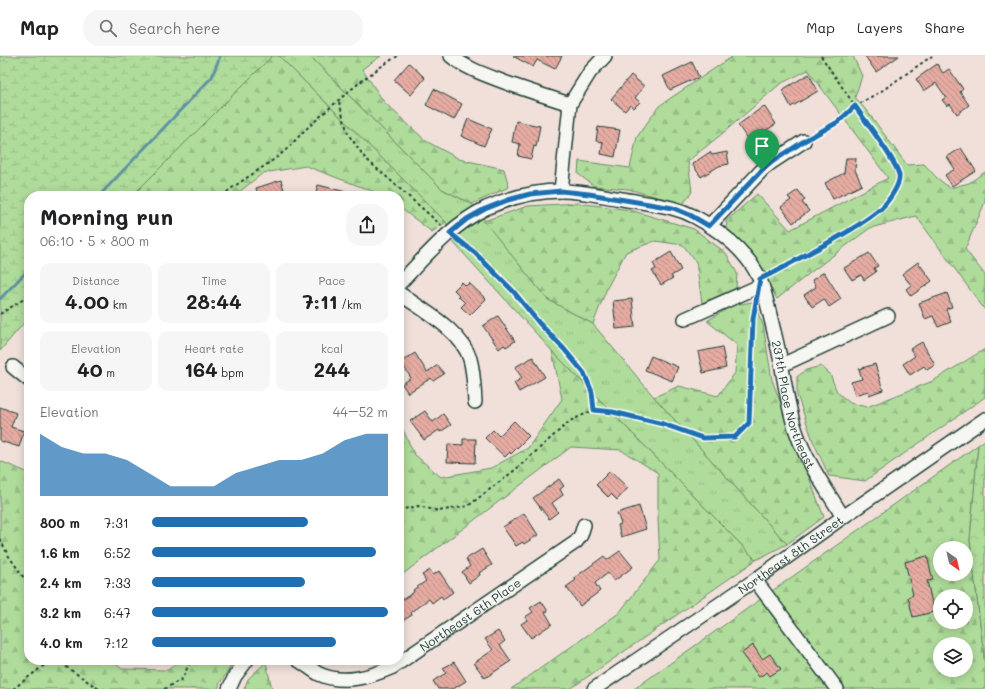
<!DOCTYPE html>
<meta charset="utf-8">
<style>
:root{--surface:#fff;--page:#f6f6f6;--text:#202124;--muted:#757577;--line:#e0e0e0;--accent:#1f6fb2}
body{margin:0;font-family:Mali,sans-serif;background:var(--page);color:var(--text);height:100vh;display:flex;flex-direction:column;font-size:15px;white-space:nowrap}
*{box-sizing:border-box;margin:0}
p{font-size:13px;color:var(--muted)}
.icon{flex:none;width:22px;height:22px;fill:none;stroke:currentColor;stroke-width:2;stroke-linecap:round;stroke-linejoin:round}
.map{position:relative;flex:1;overflow:hidden}
.sheet{position:absolute;left:24px;top:135px;width:380px;height:474px;display:flex;flex-direction:column;background:var(--surface);border-radius:16px;box-shadow:0 2px 10px #0003}
.sheet>*{flex:none}
.needle{width:26px;rotate:146deg}
.tools{position:absolute;left:933px;top:485px;display:grid;gap:8px}
.tools a{display:grid;place-items:center;width:40px;height:40px;border-radius:50%;background:var(--surface);box-shadow:0 2px 10px #0003;font-size:20px}
.pin{position:absolute;display:grid;place-items:center;width:34px;height:34px;color:#fff;margin:-41px -17px;border-radius:50% 50% 50% 0;rotate:-45deg;box-shadow:0 0 4px #0007}
.pin .icon{rotate:45deg}
.round{display:grid;place-items:center;flex:none;width:42px;height:42px;border-radius:16px;background:var(--page)}
.overview{display:flex;align-items:center;justify-content:space-between;height:68px;padding:0 16px}
h1{font-size:22px;font-weight:700;line-height:30px}
.stats{display:grid;grid-template-columns:repeat(3,1fr);gap:6px;height:68px;padding:4px 16px}
.stats div{display:grid;align-content:center;border-radius:10px;background:var(--page);text-align:center}
.stats b{font-size:20px;font-weight:700}
.stats small{font-size:11px;font-weight:400}
.stats p{font-size:11px}
.chart{height:112px;padding:8px 16px}
.chart p{display:flex;justify-content:space-between}
.chart svg{width:100%;height:72px;margin-top:4px;fill:var(--accent);opacity:.7}
ul{padding:0 16px;list-style:none;font-size:13px}
li{display:grid;grid-template-columns:64px 48px 1fr;align-items:center;height:30px}
li i{height:10px;border-radius:5px;background:var(--accent)}
header{display:flex;align-items:center;gap:24px;box-sizing:border-box;height:56px;padding:0 20px;background:var(--surface);border-bottom:1px solid var(--line)}
header strong{font-size:19px}
nav{display:flex;gap:22px;margin-inline-start:auto;font-size:14px}
.search{width:280px;height:36px;background:var(--page);display:flex;align-items:center;gap:10px;box-sizing:border-box;padding:0 14px;border-radius:16px;color:var(--muted);font-size:15px}
.map>svg:first-child{display:block}
</style>
<header>
<strong>Map</strong>
<div class="search"><svg class="icon" aria-label="search" viewBox="0 0 24 24"><circle cx="10" cy="10" r="6"/><path d="M15 15l6 6"/></svg>Search here</div>
<nav><a>Map</a><a>Layers</a><a>Share</a></nav>
</header>
<div class="map">
<svg width="985" height="633" viewBox="0 0 985 633">
<defs>
<pattern id="grass-tufts" width="24" height="20" patternUnits="userSpaceOnUse"><rect width="24" height="20" fill="#b0dc9b"/><path d="M3 7l-1-3M5 7V3M7 7l1-3M15 17l-1-3M17 17v-4M19 17l1-3" fill="none" stroke="#97be86"/></pattern>
<pattern id="forest-firs" width="22" height="20" patternUnits="userSpaceOnUse"><rect width="22" height="20" fill="#b0dc9b"/><path d="M5 1l3.5 6h-7zM16 11l3.5 6h-7z" fill="#97be86"/></pattern>
<pattern id="wetland-marsh" width="20" height="14" patternUnits="userSpaceOnUse"><rect width="20" height="14" fill="#b0dc9b"/><path d="M1 5h8M5 5V1M11 12h8M15 12V8" fill="none" stroke="#97be86"/></pattern>
<pattern id="park-crowns" width="20" height="18" patternUnits="userSpaceOnUse"><rect width="20" height="18" fill="#b0dc9b"/><path d="M2 6a3 3 0 1 1 6 0M12 15a3 3 0 1 1 6 0" fill="none" stroke="#97be86"/></pattern>
<pattern id="building-back-hatch" width="6" height="6" patternUnits="userSpaceOnUse"><rect width="6" height="6" fill="#e6aca3"/><path d="M-1 5l2 2M0 0l6 6M5-1l2 2" fill="none" stroke="#ba8d86"/></pattern>
</defs>
<rect width="100%" height="100%" fill="#f1e0da"/>
<filter id="ink" filterUnits="userSpaceOnUse"><feTurbulence type="fractalNoise" baseFrequency=".025" numOctaves="2"/><feDisplacementMap in="SourceGraphic" scale="8" xChannelSelector="R" yChannelSelector="G"/><feConvolveMatrix kernelMatrix="1 2 1 2 8 2 1 2 1" color-interpolation-filters="sRGB"/></filter>
<g filter="url(#ink)">
<path fill="url(#grass-tufts)" stroke="#688c68" d="M279,0H310L442,133L472,148L547,243L593,268L654,341L787,488L756,504L552,295L454,187L446,166Z"/>
<g fill="url(#forest-firs)" stroke="#688c68" fill-rule="evenodd">
<path d="M272,0H279L446,166L432,176L399,151V140H385L306,110L263,117L234,140H132Z"/>
<path d="M310,0H381L362,13L384,46L426,85L459,103L504,113L509,131L472,148L442,133Z"/>
<path d="M733,0H853L862,20L855,41L870,59L907,109L924,108L937,122L950,132L969,127L985,116V146L965,193L985,219V254L916,160L870,172L815,213L777,243L760,211L728,177L726,165L757,138L790,174L888,122L808,14L780,28L723,77L688,105L692,136L683,148L628,133L594,130L578,118L579,105L630,112L637,81L659,50Z"/>
<path d="M578,147L630,154L694,173L726,197L737,217L736,232L702,247L696,206L683,189L655,185L626,196L607,232L593,268L547,243L484,165L528,150Z"/>
<path d="M753,246L763,269L772,324L824,461L787,488L654,341L679,330L718,340L735,317L737,289L707,265L733,249Z"/>
<path d="M985,293V341L865,425L829,420L813,385L797,339V321L806,314L821,310L830,318L837,336L850,347L867,351L933,325Z"/>
<path d="M552,295L756,504L570,633H511L619,557L660,504L658,463V417L621,394L571,391L399,521V365L414,398L441,421L491,412L528,392L562,343Z"/>
<path d="M978,389L970,484L985,609V633H634ZM940,492H966V518H940ZM940,540H966V566H940ZM940,588H966V614H940Z"/>
<path d="M0,405L29,417V604H111L122,613L168,614L180,604H235L220,627L218,633H0Z"/>
<path d="M266,606L272,633H244L248,623Z"/>
</g>
<path fill="url(#wetland-marsh)" stroke="#688c68" d="M0,0H272L132,140H29V261L0,295Z"/>
<path fill="url(#park-crowns)" stroke="#688c68" d="M985,384V609L970,484L978,389Z"/>
<g fill="none" stroke-linecap="round" stroke-linejoin="round">
<g stroke="#6092a2" stroke-width="3">
<path d="M99,140L212,21L220,0"/>
<path d="M0,243L29,213"/>
</g>
</g>
<g fill="url(#building-back-hatch)" stroke="#1f3d34">
<path d="M513,0H562L555,13L537,4L533,11Z"/>
<path d="M865,0H899L876,16Z"/>
<path d="M692,6L699,21L670,34L663,20Z"/>
<path d="M409,7L425,22L411,39L394,24Z"/>
<path d="M937,8L943,17L949,13L963,33L960,36L969,49L957,58L950,48L947,50L942,44L946,41L936,27L924,35L916,23Z"/>
<path d="M809,18L818,35L791,51L782,34Z"/>
<path d="M631,19L644,30L635,42L640,46L634,52L630,49L625,55L611,43Z"/>
<path d="M434,33L462,48L454,64L426,49Z"/>
<path d="M764,50L776,68L759,79L760,81L750,87L738,69Z"/>
<path d="M468,63L492,73L484,90L461,80Z"/>
<path d="M516,65L540,70L536,91L534,90L531,103L518,100L520,88L512,86Z"/>
<path d="M598,71L620,74L615,101L601,98L603,86L596,85Z"/>
<path d="M961,92L976,115L952,130L945,119L955,113L947,101Z"/>
<path d="M710,96L712,99L727,96L729,108L719,110L701,121L692,108Z"/>
<path d="M846,102H856L855,114L862,129L833,143L825,127L844,117Z"/>
<path d="M281,124L286,140H258L256,132Z"/>
<path d="M318,129L350,137V140H315Z"/>
<path d="M798,134L805,144L802,146L809,155L793,167L781,151L791,144L788,141Z"/>
<path d="M671,196L681,214L671,220L673,222L661,229L652,215L656,213L653,207Z"/>
<path d="M869,197L878,210L874,212L876,216L864,224L861,219L852,224L844,212Z"/>
<path d="M918,206L932,225L911,240L906,233L911,229L902,218Z"/>
<path d="M824,216L841,243L829,251L824,243L812,251L804,239L816,231L812,224Z"/>
<path d="M462,226L466,230L469,227L486,243L470,259L461,251L465,247L458,240L459,239L454,234Z"/>
<path d="M947,237L952,251L946,253L951,266L938,271L933,260L925,263L919,247Z"/>
<path d="M632,243L635,271L616,273L613,245Z"/>
<path d="M498,260L515,285L506,291L504,289L499,293L483,270Z"/>
<path d="M922,286L935,309L927,314L924,310L910,319L903,308L915,300L910,293Z"/>
<path d="M722,291L726,312L703,317L698,296Z"/>
<path d="M415,297L427,316L438,309L444,318L433,325L431,322L408,337L402,328L411,322L401,306Z"/>
<path d="M651,300L678,311L672,325L645,314Z"/>
<path d="M533,301L545,321L519,336L514,327L522,322L515,311Z"/>
<path d="M875,308L883,334L869,339L868,335L855,339L851,326L862,323L859,313Z"/>
<path d="M0,351L16,357L11,371L24,375L19,391L0,385Z"/>
<path d="M425,355L433,366L443,358L451,369L440,376L439,374L424,384L410,365Z"/>
<path d="M514,365L529,380L511,398L510,396L505,401L485,382L493,374L499,380Z"/>
<path d="M463,383H476L475,407L447,406L448,388L463,389Z"/>
<path d="M610,415L628,432L617,444L611,438L608,441L596,429Z"/>
<path d="M559,423L564,430L560,433L563,439L552,447L558,456L549,463L533,442Z"/>
<path d="M639,450L646,473L621,481L618,469L621,468L617,457Z"/>
<path d="M524,457L538,479L524,488L523,486L516,490L503,471Z"/>
<path d="M482,493L492,509L479,517L480,519L469,527L462,516L470,510L466,503Z"/>
<path d="M620,495L633,511L614,525L608,517L595,527L600,535L580,550L566,531L576,524L574,522L604,500L607,504Z"/>
<path d="M927,500L933,524L927,525L934,556L913,561L908,541L913,539L905,506Z"/>
<path d="M430,514L433,519L439,515L453,536L443,543L441,540L432,547L429,543L411,556L412,559L399,567V546L414,536L413,534L426,525L422,519Z"/>
<path d="M541,545L548,555L545,556L552,568L531,582L521,568L527,564L525,561L533,556L530,552Z"/>
<path d="M498,575L505,585L500,589L511,605L485,622L474,607L493,594L485,583Z"/>
<path d="M753,589L762,603L770,598L781,613L770,620L767,616L759,621L742,597Z"/>
<path d="M454,606L466,625L453,633H438L433,625L446,617L443,612Z"/>
</g>
<g fill="none" stroke-linecap="round" stroke-linejoin="round">
<defs>
<g id="minor">
<path d="M451,0C467,13 486,19 504,26C526,34 548,41 570,48"/>
<path d="M561,135L570,48L590,16L605,0"/>
<path d="M709,170L762,114L772,106L804,85"/>
<path id="s1" d="M399,228C425,201 451,169 486,152C509,142 536,135 561,135C581,135 602,140 622,143C639,146 656,148 672,152C701,159 740,188 755,214C763,227 766,243 770,259C774,276 779,294 782,312C786,334 789,357 797,378C807,407 827,434 843,461"/>
<path d="M399,237C422,254 461,274 470,303C474,317 474,332 475,346"/>
<path d="M685,263L762,229"/>
<path d="M782,309L888,260"/>
<path d="M13,311L29,324"/>
<path d="M755,524L837,633"/>
<path id="s2" d="M298,604C305,608 312,614 319,618C343,629 370,621 393,611L576,486L581,479L584,469"/>
<path d="M229,633L235,620L247,604"/>
<path id="s3" d="M594,633L755,524L843,461L985,363"/>
</g>
</defs>
<use href="#minor" stroke="#1f3d34" stroke-width="16"/>
<g stroke="#1f3d34" stroke-width="2" stroke-dasharray="3 3" stroke-linecap="butt">
<path d="M821,0L855,50L880,36L932,0"/>
<path d="M339,46L348,78L365,102L441,169"/>
<path d="M222,140C241,124 262,113 281,98C290,91 297,82 305,74C332,50 366,18 398,0"/>
<path d="M458,184L475,197L513,235L539,267L564,293L584,317L592,336L594,354"/>
<path d="M771,218L830,187L859,168L880,154L895,134L899,120L892,103L855,50L838,66L813,80"/>
<path d="M0,258L29,240"/>
<path d="M399,454L418,450L439,455L468,450L515,414L570,365L594,354L613,356L663,368L703,382L735,381L749,367L753,263L755,249"/>
<path d="M0,483L8,499L29,529"/>
<path d="M56,604L99,633"/>
<path d="M13,633L51,604"/>
<path d="M164,633L182,623L191,604"/>
</g>
<use href="#minor" stroke="#f6f6f2" stroke-width="13"/>
</g>
</g>
<g fill="none" stroke-linecap="round" stroke-linejoin="round" filter="url(#ink)">
<defs>
<path id="route" d="M855,50C865,65 896,104 899,119C901,129 886,149 878,155C858,171 834,184 811,196C794,205 777,215 760,223L753,263L749,367L735,381L703,382L663,368L613,356L594,354L592,336L584,317L564,293L539,267L513,235L475,197L450,177L467,163L485,153L508,144L530,138L561,135L589,138L673,152L690,159L709,170L762,114L772,106L804,85L838,66Z"/>
</defs>
<use href="#route" stroke="#fff" stroke-width="8"/>
<use href="#route" stroke="#1f6fb2" stroke-width="5"/>
</g>
<g text-anchor="middle" dominant-baseline="central" stroke-width="4" stroke-linejoin="round" paint-order="stroke">
<g font-size="12" fill="#1f3d34" stroke="#f6f6f2">
<text stroke="none"><textPath href="#s1" startOffset="552">237th Place Northeast</textPath></text>
<text stroke="none"><textPath href="#s3" startOffset="238">Northeast 8th Street</textPath></text>
<text stroke="none"><textPath href="#s2" startOffset="195">Northeast 6th Place</textPath></text>
</g>
</g>
</svg>
<div class="tools">
<a><svg class="needle" viewBox="-14 -14 28 28"><path d="M0-13l5 13h-10z" fill="#e53935"/><path d="M0 13l5-13h-10z" fill="#757577"/></svg></a>
<a><svg class="icon" aria-label="locate" viewBox="0 0 24 24"><circle cx="12" cy="12" r="6"/><path d="M12 2v4M12 18v4M2 12h4M18 12h4"/></svg></a>
<a><svg class="icon" aria-label="layers" viewBox="0 0 24 24"><path d="M12 4l9 5-9 5-9-5zM3 14l9 5 9-5"/></svg></a>
</div>
<div class="pin" style="left:762px;top:114px;background:#1e9e55"><svg class="icon" aria-label="arrive" viewBox="0 0 24 24"><path d="M6 21V4h12l-3 4 3 4H6"/></svg></div>
<section class="sheet">
<div class="overview"><div><h1>Morning run</h1><p>06:10 · 5 × 800 m</p></div><a class="round"><svg class="icon" aria-label="share" viewBox="0 0 24 24"><path d="M12 15V3M7 8l5-5 5 5M5 13v7h14v-7"/></svg></a></div>
<div class="stats">
<div><p>Distance</p><b>4.00<small> km</small></b></div>
<div><p>Time</p><b>28:44</b></div>
<div><p>Pace</p><b>7:11<small> /km</small></b></div>
</div>
<div class="stats">
<div><p>Elevation</p><b>40<small> m</small></b></div>
<div><p>Heart rate</p><b>164<small> bpm</small></b></div>
<div><p>kcal</p><b>244</b></div>
</div>
<div class="chart"><p><span>Elevation</span>44–52 m</p>
<svg viewBox="0 0 160 44" preserveAspectRatio="none"><path d="M0 44V6L10 14L20 18L30 18L40 22L50 30L60 38L70 38L80 38L90 30L100 26L110 22L120 22L130 18L140 10L150 6L160 6V44z"/></svg>
</div>
<ul>
<li><b>800 m</b>7:31<i style="width:66%"></i></li>
<li><b>1.6 km</b>6:52<i style="width:95%"></i></li>
<li><b>2.4 km</b>7:33<i style="width:65%"></i></li>
<li><b>3.2 km</b>6:47<i style="width:100%"></i></li>
<li><b>4.0 km</b>7:12<i style="width:78%"></i></li>
</ul>
</section>
</div>
